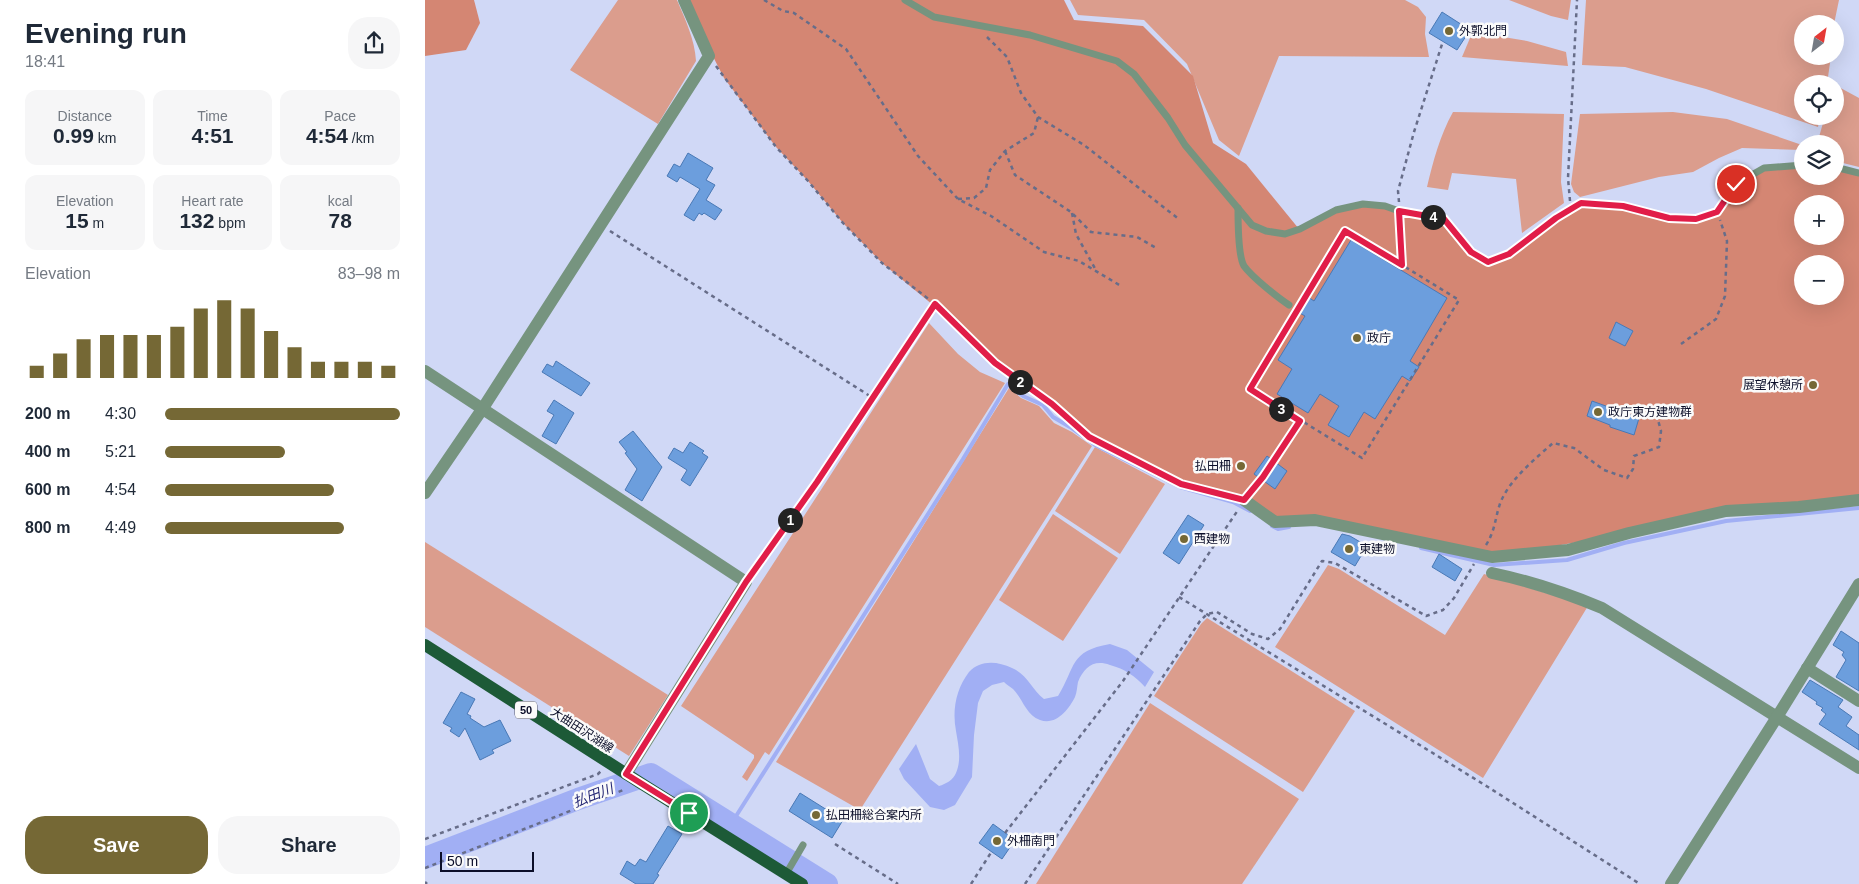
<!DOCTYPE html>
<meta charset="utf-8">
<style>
:root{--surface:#fff;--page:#f6f6f7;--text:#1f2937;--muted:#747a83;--accent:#756835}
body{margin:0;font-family:Arial,"Noto Sans JP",sans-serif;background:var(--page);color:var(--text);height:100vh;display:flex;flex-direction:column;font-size:19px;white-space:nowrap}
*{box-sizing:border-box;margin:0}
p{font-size:16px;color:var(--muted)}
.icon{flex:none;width:28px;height:28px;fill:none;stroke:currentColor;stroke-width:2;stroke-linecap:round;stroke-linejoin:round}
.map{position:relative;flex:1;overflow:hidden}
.drawer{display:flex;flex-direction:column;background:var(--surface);width:425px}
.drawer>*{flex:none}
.needle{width:32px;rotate:31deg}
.controls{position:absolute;left:1369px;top:15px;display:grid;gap:10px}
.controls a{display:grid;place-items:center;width:50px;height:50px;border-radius:50%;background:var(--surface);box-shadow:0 5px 20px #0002;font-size:25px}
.scale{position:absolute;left:15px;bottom:12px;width:94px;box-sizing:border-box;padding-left:5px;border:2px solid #0b0e29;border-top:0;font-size:14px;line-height:18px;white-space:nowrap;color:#0b0e29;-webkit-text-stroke:4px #fafafa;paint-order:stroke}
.pin{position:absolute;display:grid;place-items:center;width:42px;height:42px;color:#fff;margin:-21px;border:2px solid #fff;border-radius:50%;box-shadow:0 1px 5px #0007}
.km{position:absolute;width:25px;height:25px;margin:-12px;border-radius:50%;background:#222;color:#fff;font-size:14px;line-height:25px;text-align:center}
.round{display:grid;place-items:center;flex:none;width:52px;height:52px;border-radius:20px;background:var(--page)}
.overview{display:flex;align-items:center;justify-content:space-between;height:85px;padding:0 25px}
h1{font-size:28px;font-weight:700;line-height:38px}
.metrics{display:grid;grid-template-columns:repeat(3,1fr);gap:8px;height:85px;padding:5px 25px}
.metrics div{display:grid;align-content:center;border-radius:12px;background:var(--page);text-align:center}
.metrics b{font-size:21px;font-weight:700}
.metrics small{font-size:14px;font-weight:400}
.metrics p{font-size:14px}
.chart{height:140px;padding:10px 25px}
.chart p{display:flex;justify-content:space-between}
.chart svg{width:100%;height:90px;margin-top:5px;stroke:var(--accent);stroke-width:6}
.action{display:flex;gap:10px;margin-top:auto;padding:10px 25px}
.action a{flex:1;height:58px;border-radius:20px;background:var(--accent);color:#fff;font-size:20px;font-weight:700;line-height:58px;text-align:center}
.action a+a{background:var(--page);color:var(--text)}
ul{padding:0 25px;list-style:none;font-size:16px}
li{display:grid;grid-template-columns:80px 60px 1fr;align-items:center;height:38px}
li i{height:12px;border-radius:6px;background:var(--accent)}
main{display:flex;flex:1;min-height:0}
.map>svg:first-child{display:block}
</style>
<main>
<section class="drawer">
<div class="overview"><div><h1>Evening run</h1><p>18:41</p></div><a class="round"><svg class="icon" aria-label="share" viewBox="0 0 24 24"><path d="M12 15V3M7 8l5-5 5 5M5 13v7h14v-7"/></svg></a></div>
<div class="metrics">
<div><p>Distance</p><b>0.99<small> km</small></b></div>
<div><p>Time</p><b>4:51</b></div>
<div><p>Pace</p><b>4:54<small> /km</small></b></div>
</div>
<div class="metrics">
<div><p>Elevation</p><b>15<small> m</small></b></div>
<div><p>Heart rate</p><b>132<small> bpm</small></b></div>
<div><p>kcal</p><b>78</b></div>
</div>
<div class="chart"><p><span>Elevation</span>83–98 m</p>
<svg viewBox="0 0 160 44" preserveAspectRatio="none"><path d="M5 44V38M15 44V32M25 44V25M35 44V23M45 44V23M55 44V23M65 44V19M75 44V10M85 44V6M95 44V10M105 44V21M115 44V29M125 44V36M135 44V36M145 44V36M155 44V38"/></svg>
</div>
<ul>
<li><b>200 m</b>4:30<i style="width:100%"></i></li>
<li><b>400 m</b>5:21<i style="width:51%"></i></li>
<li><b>600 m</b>4:54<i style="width:72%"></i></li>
<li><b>800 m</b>4:49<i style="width:76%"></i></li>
</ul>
<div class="action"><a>Save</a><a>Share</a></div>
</section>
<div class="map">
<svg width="1434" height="884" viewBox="0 0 1434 884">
<rect width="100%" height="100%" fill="#d0d8f6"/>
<g fill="#db9d8d">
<path d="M193,0H252C260,19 270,40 271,61L233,124L145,70Z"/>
<path d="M645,0H980L993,7L1001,17L1000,34L1004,57L854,56L814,156L794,140L762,64L719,20L653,15Z"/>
<path d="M1084,0H1146L1143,20L1126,16Z"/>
<path d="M1161,0H1414L1409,24H1378V56H1406L1402,84H1378V116H1395L1393,127L1281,89L1200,67L1157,65Z"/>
<path d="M1060,34L1102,41L1141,52L1143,66L1037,57L1045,38Z"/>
<path d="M1410,85L1434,98V167L1410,161V144H1392L1400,116H1410Z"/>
<path d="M1028,112L1139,114L1136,182L1139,203L1097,233L1091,179L1027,173L1023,190L1002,187C1008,162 1015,135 1028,112Z"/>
<path d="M1248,112L1302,119L1377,145V150L1317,148L1294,158L1268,172L1234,177L1155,197L1149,192L1146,184L1155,114Z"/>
<path d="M504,323L533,354L555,372L580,383L344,755L340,752L322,781L317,777L329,758V755L256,706Z"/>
<path d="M584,388L596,398L614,406L629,423L647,432L667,446L435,810L351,762Z"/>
<path d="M670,447L740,484L695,554L630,511Z"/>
<path d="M628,514L693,558L638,641L574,600Z"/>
<path d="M0,542L243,695L204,756L0,627Z"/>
<path d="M903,565L914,569L1020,635L1059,574L1163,606L1058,778L850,647Z"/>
<path d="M782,618L930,711L878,792L729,696L776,624Z"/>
<path d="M725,703L874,799L817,884H611Z"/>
</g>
<g fill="#d48673" fill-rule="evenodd">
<path d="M0,0H49L55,23L41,50L0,56Z"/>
<path d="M259,0H639L649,20L718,26L768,76L788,143L821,164L874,229L911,210L938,204L1019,219L1046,252L1063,262L1084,254L1156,203L1198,206L1244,218L1271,219L1292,212L1311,184L1339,168L1377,165L1378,176H1410V167L1434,173V500L1301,511L1204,533L1067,557L890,520L850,522L819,500L756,484L664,437L627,404L570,363L525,319L457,263L418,223L383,181L351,147L299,78ZM1378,204H1410V236H1378ZM1378,264H1410V296H1378Z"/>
</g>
<path fill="#a1aff4" d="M685,644L702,650L729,672L720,687C710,676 700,669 685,665C669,659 659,667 653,682C652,687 652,692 650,697C644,709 631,726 615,720C601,715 598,699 588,689C585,687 581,684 579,682L567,685L558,691L553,703L549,735L547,777L530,805L519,810L505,807L479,779L474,769L491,744L505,779L514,786C521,784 528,780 531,773C537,759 533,744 531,731C527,710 531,689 544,672C555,660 572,661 587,668C602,674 607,690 619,699L633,696C651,667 644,651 685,644Z"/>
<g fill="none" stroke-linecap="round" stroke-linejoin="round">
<g stroke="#a1aff4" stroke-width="4">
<path d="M847,526L853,529L864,527"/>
<path d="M996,548L1069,565L1142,560L1199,543L1301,521L1434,508"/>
<path d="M306,824L538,459L583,384L598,396L618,405L628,417L645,427L670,445L755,487L808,502L825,511"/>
</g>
<path stroke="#a1aff4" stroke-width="22" d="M0,858L153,799L226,774L402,884"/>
</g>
<g fill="#6c9edd" stroke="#4979b6">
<path d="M1017,12L1045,30L1032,50L1004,33Z"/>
<path d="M263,153L288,168L281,180L290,185L281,200L297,210L290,220L279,213L277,215L274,213L269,221L259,215L275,189L255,177L252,182L242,176L249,164L255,167Z"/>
<path d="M926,240L1022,298L985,361L994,367L985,381L977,376L950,419L939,412L924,437L903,425L914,406L895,394L883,413L852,394L867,369L853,360L880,316L871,311L880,295L889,301Z"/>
<path d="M1191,322L1208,331L1200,346L1184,338Z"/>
<path d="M131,361L165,383L156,396L117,372L122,364L128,367Z"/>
<path d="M129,400L149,413L131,444L117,436L129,415L122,411Z"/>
<path d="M1167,401L1214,418L1209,435L1185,427V425L1162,416Z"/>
<path d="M208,431L237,467L217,501L200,490L212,469L200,453L202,452L194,442Z"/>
<path d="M265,442L279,451L277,453L283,457L265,486L256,480L262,470L243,458L249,448L258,453Z"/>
<path d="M842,456L862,471L850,489L829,474Z"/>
<path d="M763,515L779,525L754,564L738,553Z"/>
<path d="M917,534L925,536L942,546L930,566L906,552Z"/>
<path d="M1014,554L1037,569L1030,581L1007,567Z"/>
<path d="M1416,631L1434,643V691L1411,677L1421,660L1417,655L1419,652L1408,645Z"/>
<path d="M1385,680L1418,700L1413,707L1427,717L1421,726L1434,735V750L1394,724L1401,714L1396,710L1398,708L1391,704L1392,702L1377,692Z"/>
<path d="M36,692L50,699L42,714L46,716L45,718L59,727L75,720L86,741L67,750L69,753L55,760L40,728L34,737L25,731L27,728L18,723Z"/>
<path d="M375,793L418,820L407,838L364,811Z"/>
<path d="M568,824L590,840L577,859L554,843Z"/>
<path d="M243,826L257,834L232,874L234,875L228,884H211L195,874L202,861L210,866L215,859L221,862Z"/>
</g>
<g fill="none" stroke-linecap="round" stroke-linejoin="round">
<g stroke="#676d89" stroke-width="2.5" stroke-dasharray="4 4" stroke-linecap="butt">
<path d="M339,0L358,11L369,13L421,49L493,156L533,199L566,216L619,252L654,261L696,286"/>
<path d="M562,37L582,57L596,93L613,117L659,145L755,220"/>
<path d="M291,66L351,147L383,181L418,223L457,263L510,304L570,363L627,404L664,437L756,484L808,497"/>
<path d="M580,151L590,175L646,212L666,232L712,237L733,249"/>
<path d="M533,199L549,198L561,188L565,170L580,151L609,133L613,117"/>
<path d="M1145,201L1143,178L1152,0"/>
<path d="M974,202L973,191L989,132L1018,41"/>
<path d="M647,213L651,234L672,272"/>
<path d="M185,231L448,398"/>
<path d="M874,306L920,231L977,265L975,220"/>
<path d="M870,313L825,389L937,458L1034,300L977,265"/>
<path d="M1256,344L1291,319L1300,296L1302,241L1295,220"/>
<path d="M826,491L875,421"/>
<path d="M1061,545C1072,528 1070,512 1078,497C1088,477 1111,458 1128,443L1149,448L1179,470L1202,478L1208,469L1209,456L1234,447L1236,431L1233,420"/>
<path d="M328,573L392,482L510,304"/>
<path d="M754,597L1063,787L1215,884"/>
<path d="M580,833L698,681L813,510"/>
<path d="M0,839L173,774L176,771"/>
<path d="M410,844L473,884"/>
<path d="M0,868L201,789"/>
<path d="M0,882L2,884"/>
<path d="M546,884L567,851"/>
<path d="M600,884L775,621L782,614L792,612L827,634L843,639L855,629L897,561L910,563L1001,616L1018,610L1029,598L1049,564"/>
</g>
<g stroke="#76947f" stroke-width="7">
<path d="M480,0L509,17L605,35L692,61L709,74L743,118L760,145L827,225L841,231L860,234L875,229L911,210L938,204L960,206L974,211L1019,219L1046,252L1063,262L1084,254L1131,217L1156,203L1198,206L1244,218L1271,219L1292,212L1311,184L1339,168L1378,165"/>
<path d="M1410,167L1434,173"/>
<path d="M813,208C813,221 813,256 819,266C827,277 852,297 864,305"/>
<path d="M361,874L378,845"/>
</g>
<g stroke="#76947f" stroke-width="12">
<path d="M0,371L321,582L201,774"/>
<path d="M0,493L58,408L284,56L259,0"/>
<path d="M819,500L850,522L890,520L1067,557L1143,550L1204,533L1301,511L1374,507L1434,500"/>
<path d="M1067,573C1105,581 1141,593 1177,608L1434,768"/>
<path d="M1382,668L1434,701"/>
<path d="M1246,884L1352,717L1434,584"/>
</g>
<path stroke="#1d5a37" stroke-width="12" d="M0,645L214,782L377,884"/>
</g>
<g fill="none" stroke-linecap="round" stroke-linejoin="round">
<defs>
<path id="route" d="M264,813L201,774L321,582L392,482L510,304L570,363L627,404L664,437L756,484L819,500L838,477L875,421L825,389L920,231L977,265L974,211L1019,219L1046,252L1063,262L1084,254L1131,218L1156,203L1198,206L1244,218L1271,219L1292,212L1311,184"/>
</defs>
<use href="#route" stroke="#fff" stroke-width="10"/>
<use href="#route" stroke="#e11d48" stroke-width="6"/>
</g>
<g fill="#756835" stroke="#fafafa" stroke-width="2">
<circle cx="1024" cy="31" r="5"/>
<circle cx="932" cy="338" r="5"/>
<circle cx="1388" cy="385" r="5"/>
<circle cx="1173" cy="412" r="5"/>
<circle cx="816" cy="466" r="5"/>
<circle cx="759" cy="539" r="5"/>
<circle cx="924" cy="549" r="5"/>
<circle cx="391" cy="815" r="5"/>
<circle cx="572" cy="841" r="5"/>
</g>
<g text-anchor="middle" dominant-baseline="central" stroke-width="5" stroke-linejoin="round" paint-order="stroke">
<rect fill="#fafafa" stroke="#535568" stroke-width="1" x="90" y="701.5" width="22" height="17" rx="4"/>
<g font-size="11" font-weight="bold" fill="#0b0e29">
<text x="101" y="710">50</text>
</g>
<g font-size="12" fill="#0b0e29" stroke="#fafafa" text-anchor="start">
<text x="1034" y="31">外郭北門</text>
<text x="942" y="338">政庁</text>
<text x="1378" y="385" text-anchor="end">展望休憩所</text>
<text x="1183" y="412">政庁東方建物群</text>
<text x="806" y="466" text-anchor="end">払田柵</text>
<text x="769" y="539">西建物</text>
<text x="934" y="549">東建物</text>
<text x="401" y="815">払田柵総合案内所</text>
<text x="582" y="841">外柵南門</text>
</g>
<g font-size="12" fill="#0b0e29" stroke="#fafafa">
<text transform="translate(157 730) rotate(33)">大曲田沢湖線</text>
</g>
<g font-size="14" font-style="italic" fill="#242774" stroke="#fafafa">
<text transform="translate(168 795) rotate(-21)">払田川</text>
</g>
</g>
</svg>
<div class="controls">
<a><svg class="needle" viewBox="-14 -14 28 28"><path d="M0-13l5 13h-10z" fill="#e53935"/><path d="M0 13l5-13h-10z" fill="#747a83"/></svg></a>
<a><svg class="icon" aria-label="locate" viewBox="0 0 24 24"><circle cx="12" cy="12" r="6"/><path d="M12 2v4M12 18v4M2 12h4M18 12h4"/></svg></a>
<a><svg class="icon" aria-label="layers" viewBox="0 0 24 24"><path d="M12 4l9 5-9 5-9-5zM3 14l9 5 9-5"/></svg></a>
<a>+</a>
<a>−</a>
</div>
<div class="scale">50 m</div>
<div class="pin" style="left:264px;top:813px;background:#1e9e55"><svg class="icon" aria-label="arrive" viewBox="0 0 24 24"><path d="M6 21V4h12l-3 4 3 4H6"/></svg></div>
<div class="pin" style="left:1311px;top:184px;background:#d93025"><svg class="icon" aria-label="check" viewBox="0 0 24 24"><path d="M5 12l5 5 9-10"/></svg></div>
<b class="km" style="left:365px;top:520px">1</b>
<b class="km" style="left:595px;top:382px">2</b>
<b class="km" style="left:856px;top:409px">3</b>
<b class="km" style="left:1008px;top:217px">4</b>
</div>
</main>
